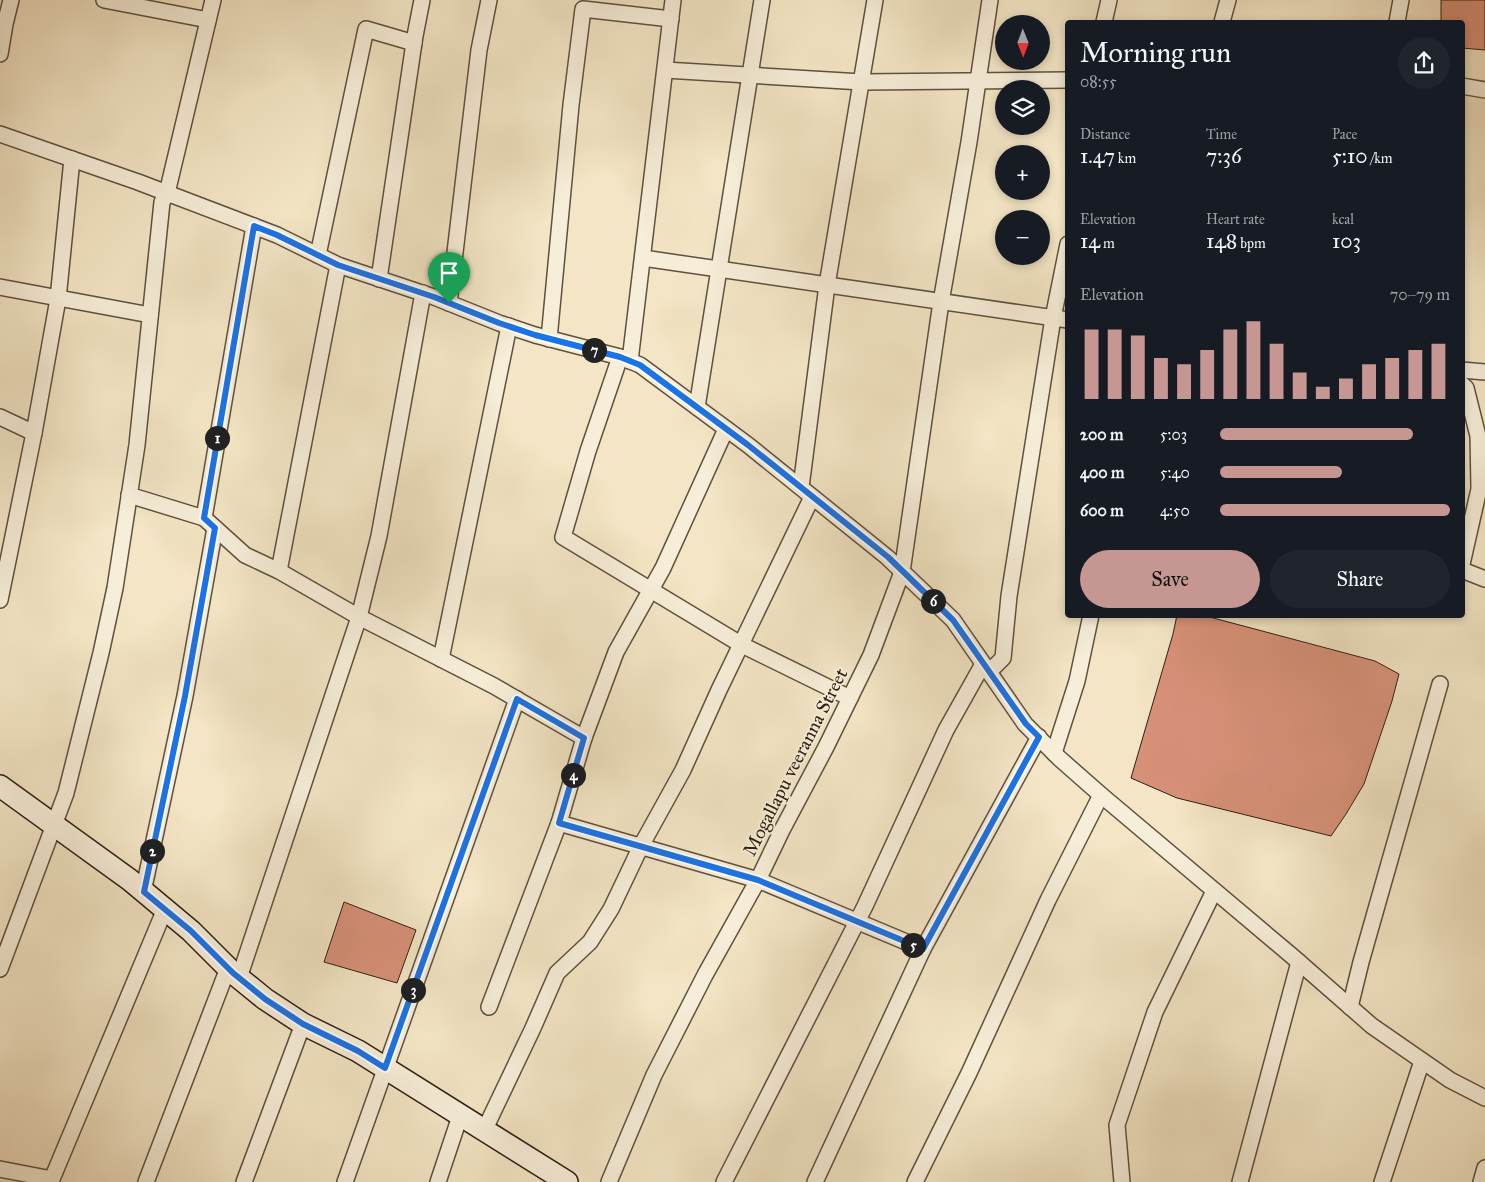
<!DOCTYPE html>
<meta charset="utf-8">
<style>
:root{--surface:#171b24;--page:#20242c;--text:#f1f3f6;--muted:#9ea1a6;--accent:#c59692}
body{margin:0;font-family:"IM FELL Great Primer",serif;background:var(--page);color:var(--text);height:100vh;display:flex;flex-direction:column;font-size:19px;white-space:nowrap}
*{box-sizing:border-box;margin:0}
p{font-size:16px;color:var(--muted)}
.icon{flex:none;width:28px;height:28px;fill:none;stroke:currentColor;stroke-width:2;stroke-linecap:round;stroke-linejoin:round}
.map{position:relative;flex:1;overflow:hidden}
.sheet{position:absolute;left:1065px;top:20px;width:400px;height:598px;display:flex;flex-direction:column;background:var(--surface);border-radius:5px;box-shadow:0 2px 8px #0003}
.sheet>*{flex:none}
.needle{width:32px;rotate:179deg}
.controls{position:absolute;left:995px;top:15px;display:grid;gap:10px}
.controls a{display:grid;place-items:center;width:55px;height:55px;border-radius:50%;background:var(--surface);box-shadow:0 2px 8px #0003;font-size:25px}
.pin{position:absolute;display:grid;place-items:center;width:42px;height:42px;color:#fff;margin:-51px -21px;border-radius:50% 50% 50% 0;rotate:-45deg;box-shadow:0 0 5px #0007}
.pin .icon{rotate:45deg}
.km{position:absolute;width:25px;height:25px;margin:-12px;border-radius:50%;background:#222;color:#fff;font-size:14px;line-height:25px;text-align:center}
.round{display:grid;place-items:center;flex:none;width:52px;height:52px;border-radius:26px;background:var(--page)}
.head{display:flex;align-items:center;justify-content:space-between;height:85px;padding:0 15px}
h1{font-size:28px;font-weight:600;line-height:38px}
.stats{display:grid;grid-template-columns:repeat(3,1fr);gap:8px;height:85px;padding:5px 15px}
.stats div{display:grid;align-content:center}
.stats b{font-size:21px;font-weight:600}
.stats small{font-size:14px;font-weight:400}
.stats p{font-size:14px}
.chart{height:140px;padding:10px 15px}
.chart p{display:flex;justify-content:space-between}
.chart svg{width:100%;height:90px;margin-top:5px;stroke:var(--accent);stroke-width:6}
.primary-button{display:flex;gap:10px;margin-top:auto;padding:10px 15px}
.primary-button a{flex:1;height:58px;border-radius:30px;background:var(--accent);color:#111;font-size:20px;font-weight:600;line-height:58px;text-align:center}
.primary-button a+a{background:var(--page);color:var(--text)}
ul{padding:0 15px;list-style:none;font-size:16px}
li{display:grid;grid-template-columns:80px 60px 1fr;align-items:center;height:38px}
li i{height:12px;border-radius:6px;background:var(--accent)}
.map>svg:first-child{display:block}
</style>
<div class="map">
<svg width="1485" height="1182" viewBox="0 0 1485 1182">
<rect width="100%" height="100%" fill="#f3e5c5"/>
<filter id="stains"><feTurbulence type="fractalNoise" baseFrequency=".004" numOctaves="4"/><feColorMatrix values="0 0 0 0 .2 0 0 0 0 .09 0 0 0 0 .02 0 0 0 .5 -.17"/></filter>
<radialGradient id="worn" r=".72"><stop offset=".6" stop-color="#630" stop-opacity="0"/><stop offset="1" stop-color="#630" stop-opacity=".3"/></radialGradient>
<g fill="#d89179" stroke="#2c2011">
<path d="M1441,0H1485V50L1462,48V22H1441Z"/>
<path d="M1177,615H1202L1375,661L1399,674L1392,701L1364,784L1346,814L1331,836L1177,798L1131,778L1173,634Z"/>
<path d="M344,902L416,930L397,983L324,962Z"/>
</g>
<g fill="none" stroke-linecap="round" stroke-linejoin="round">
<defs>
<g id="street">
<path d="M104,0L208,20"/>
<path d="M1104,22L1109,0"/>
<path d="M1222,22L1228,0"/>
<path d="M1397,22L1401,0"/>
<path d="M0,54L5,24L11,0"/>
<path d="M665,70L862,82L1068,80"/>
<path d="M1462,86L1485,90"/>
<path d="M0,134L138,182L277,235L338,265L434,297L499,323L535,335L620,357L640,365L748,445L887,557L953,620L1025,724L1059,758L1101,795L1292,956L1372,1026L1450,1080L1485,1098"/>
<path d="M318,255L366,29L414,43"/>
<path d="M643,258L1068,320"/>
<path d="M379,279L415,36L422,0"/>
<path d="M0,287L150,315"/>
<path d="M449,303L479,50L489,0"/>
<path d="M549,339L571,105L583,9L671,19"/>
<path d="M620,357L588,451L563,537L742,645L850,698"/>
<path d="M630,361L673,0"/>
<path d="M1462,370L1485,372"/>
<path d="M1462,384L1466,388L1478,436L1479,489L1462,564"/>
<path d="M697,407L762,0"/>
<path d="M0,417L34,433"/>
<path d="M801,487L827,285L875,0"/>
<path d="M129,495L204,518L245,555L279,571L359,617L494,686L584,738"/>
<path d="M204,518L254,226"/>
<path d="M1462,570L1485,579"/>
<path d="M279,571L338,265"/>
<path d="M0,600L34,433L58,299L72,159"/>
<path d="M441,659L509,326"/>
<path d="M989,672L1003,658L1009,596L1053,318L1068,244"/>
<path d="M1054,753L1077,681L1091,615"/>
<path d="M559,823L758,880L923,949"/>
<path d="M143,892L185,696L215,528"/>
<path d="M0,969L66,793L101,653L115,588L137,445L162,202L167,193L213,0"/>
<path d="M239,978L359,617L379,536L423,293"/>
<path d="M489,1007L559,823L584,738L616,652L663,568L726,429"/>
<path d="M1350,1007L1361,962L1440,684"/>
<path d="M484,1131L533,1028L557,973L590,942L611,909L641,846L683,770L719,690L812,497"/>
<path d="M0,1169L52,1179L165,909"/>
<path d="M146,1182L228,968"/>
<path d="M244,1182L303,1024"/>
<path d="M345,1182L517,699"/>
<path d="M438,1182L460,1116"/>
<path d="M609,1182L654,1075L705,975L758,880L782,830L826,747L871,655L902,572L941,302L969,142L990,0"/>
<path d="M724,1182L865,906L946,730L983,664"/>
<path d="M815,1182L923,949L1039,737"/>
<path d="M915,1182L969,1073L1048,900L1101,795"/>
<path d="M1122,1182L1117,1125L1155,1012L1214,891"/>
<path d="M1240,1182L1299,962"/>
<path d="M1382,1182L1422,1061"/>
<path d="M1481,1182L1485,1168"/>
</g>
<path id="secondary" d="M0,786L130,880L191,931L233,973L265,999L303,1024L358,1051L567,1182"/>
</defs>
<use href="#street" stroke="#5e513e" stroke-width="18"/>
<use href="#secondary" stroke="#2c2011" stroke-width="24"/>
<use href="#street" stroke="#f7eed9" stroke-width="15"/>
<use href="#secondary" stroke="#f7eed9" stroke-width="21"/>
</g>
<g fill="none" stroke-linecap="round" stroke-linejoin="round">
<defs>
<path id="route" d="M254,226L277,235L338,265L434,297L499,323L535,335L620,357L640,365L748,445L888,557L953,620L1026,724L1039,737L923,949L758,880L559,823L584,738L517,699L385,1068L358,1051L303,1024L265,999L233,973L191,931L144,892L185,696L215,528L204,518Z"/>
</defs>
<use href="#route" stroke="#fff" stroke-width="10"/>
<use href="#route" stroke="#1a73e8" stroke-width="6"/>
</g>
<g text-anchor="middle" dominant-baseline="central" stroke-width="4" stroke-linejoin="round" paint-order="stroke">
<g font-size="19" fill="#2c2011" stroke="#f7eed9">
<text transform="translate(795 762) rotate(-63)">Mogallapu veeranna Street</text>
</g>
</g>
<rect width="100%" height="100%" filter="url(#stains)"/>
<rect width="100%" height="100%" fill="url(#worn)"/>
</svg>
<div class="controls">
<a><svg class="needle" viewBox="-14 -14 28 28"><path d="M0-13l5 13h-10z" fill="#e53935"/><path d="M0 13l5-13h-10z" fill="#9ea1a6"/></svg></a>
<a><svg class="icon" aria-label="layers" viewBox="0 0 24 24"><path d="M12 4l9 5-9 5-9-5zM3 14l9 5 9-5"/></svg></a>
<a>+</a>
<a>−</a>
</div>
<div class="pin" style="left:449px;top:303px;background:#1e9e55"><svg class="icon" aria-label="arrive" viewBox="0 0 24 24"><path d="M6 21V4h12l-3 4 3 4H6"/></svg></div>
<b class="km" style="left:217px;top:438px">1</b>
<b class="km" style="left:152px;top:851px">2</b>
<b class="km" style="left:413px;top:990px">3</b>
<b class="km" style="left:573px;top:775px">4</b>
<b class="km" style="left:913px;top:945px">5</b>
<b class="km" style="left:933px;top:601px">6</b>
<b class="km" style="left:594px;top:350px">7</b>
<section class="sheet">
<div class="head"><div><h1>Morning run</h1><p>08:55</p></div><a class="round"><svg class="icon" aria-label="share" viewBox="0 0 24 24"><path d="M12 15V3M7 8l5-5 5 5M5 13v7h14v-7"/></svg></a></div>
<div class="stats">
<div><p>Distance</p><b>1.47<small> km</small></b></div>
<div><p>Time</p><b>7:36</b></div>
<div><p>Pace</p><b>5:10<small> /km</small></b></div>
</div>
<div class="stats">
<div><p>Elevation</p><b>14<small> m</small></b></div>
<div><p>Heart rate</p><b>148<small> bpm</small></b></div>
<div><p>kcal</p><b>103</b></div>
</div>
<div class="chart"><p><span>Elevation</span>70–79 m</p>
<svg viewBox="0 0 160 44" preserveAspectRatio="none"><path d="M5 44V10M15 44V10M25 44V13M35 44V24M45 44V27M55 44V20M65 44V10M75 44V6M85 44V17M95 44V31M105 44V38M115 44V34M125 44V27M135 44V24M145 44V20M155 44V17"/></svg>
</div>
<ul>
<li><b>200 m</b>5:03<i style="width:84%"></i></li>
<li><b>400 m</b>5:40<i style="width:53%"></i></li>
<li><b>600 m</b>4:50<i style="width:100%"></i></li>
</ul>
<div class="primary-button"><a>Save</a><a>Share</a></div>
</section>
</div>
